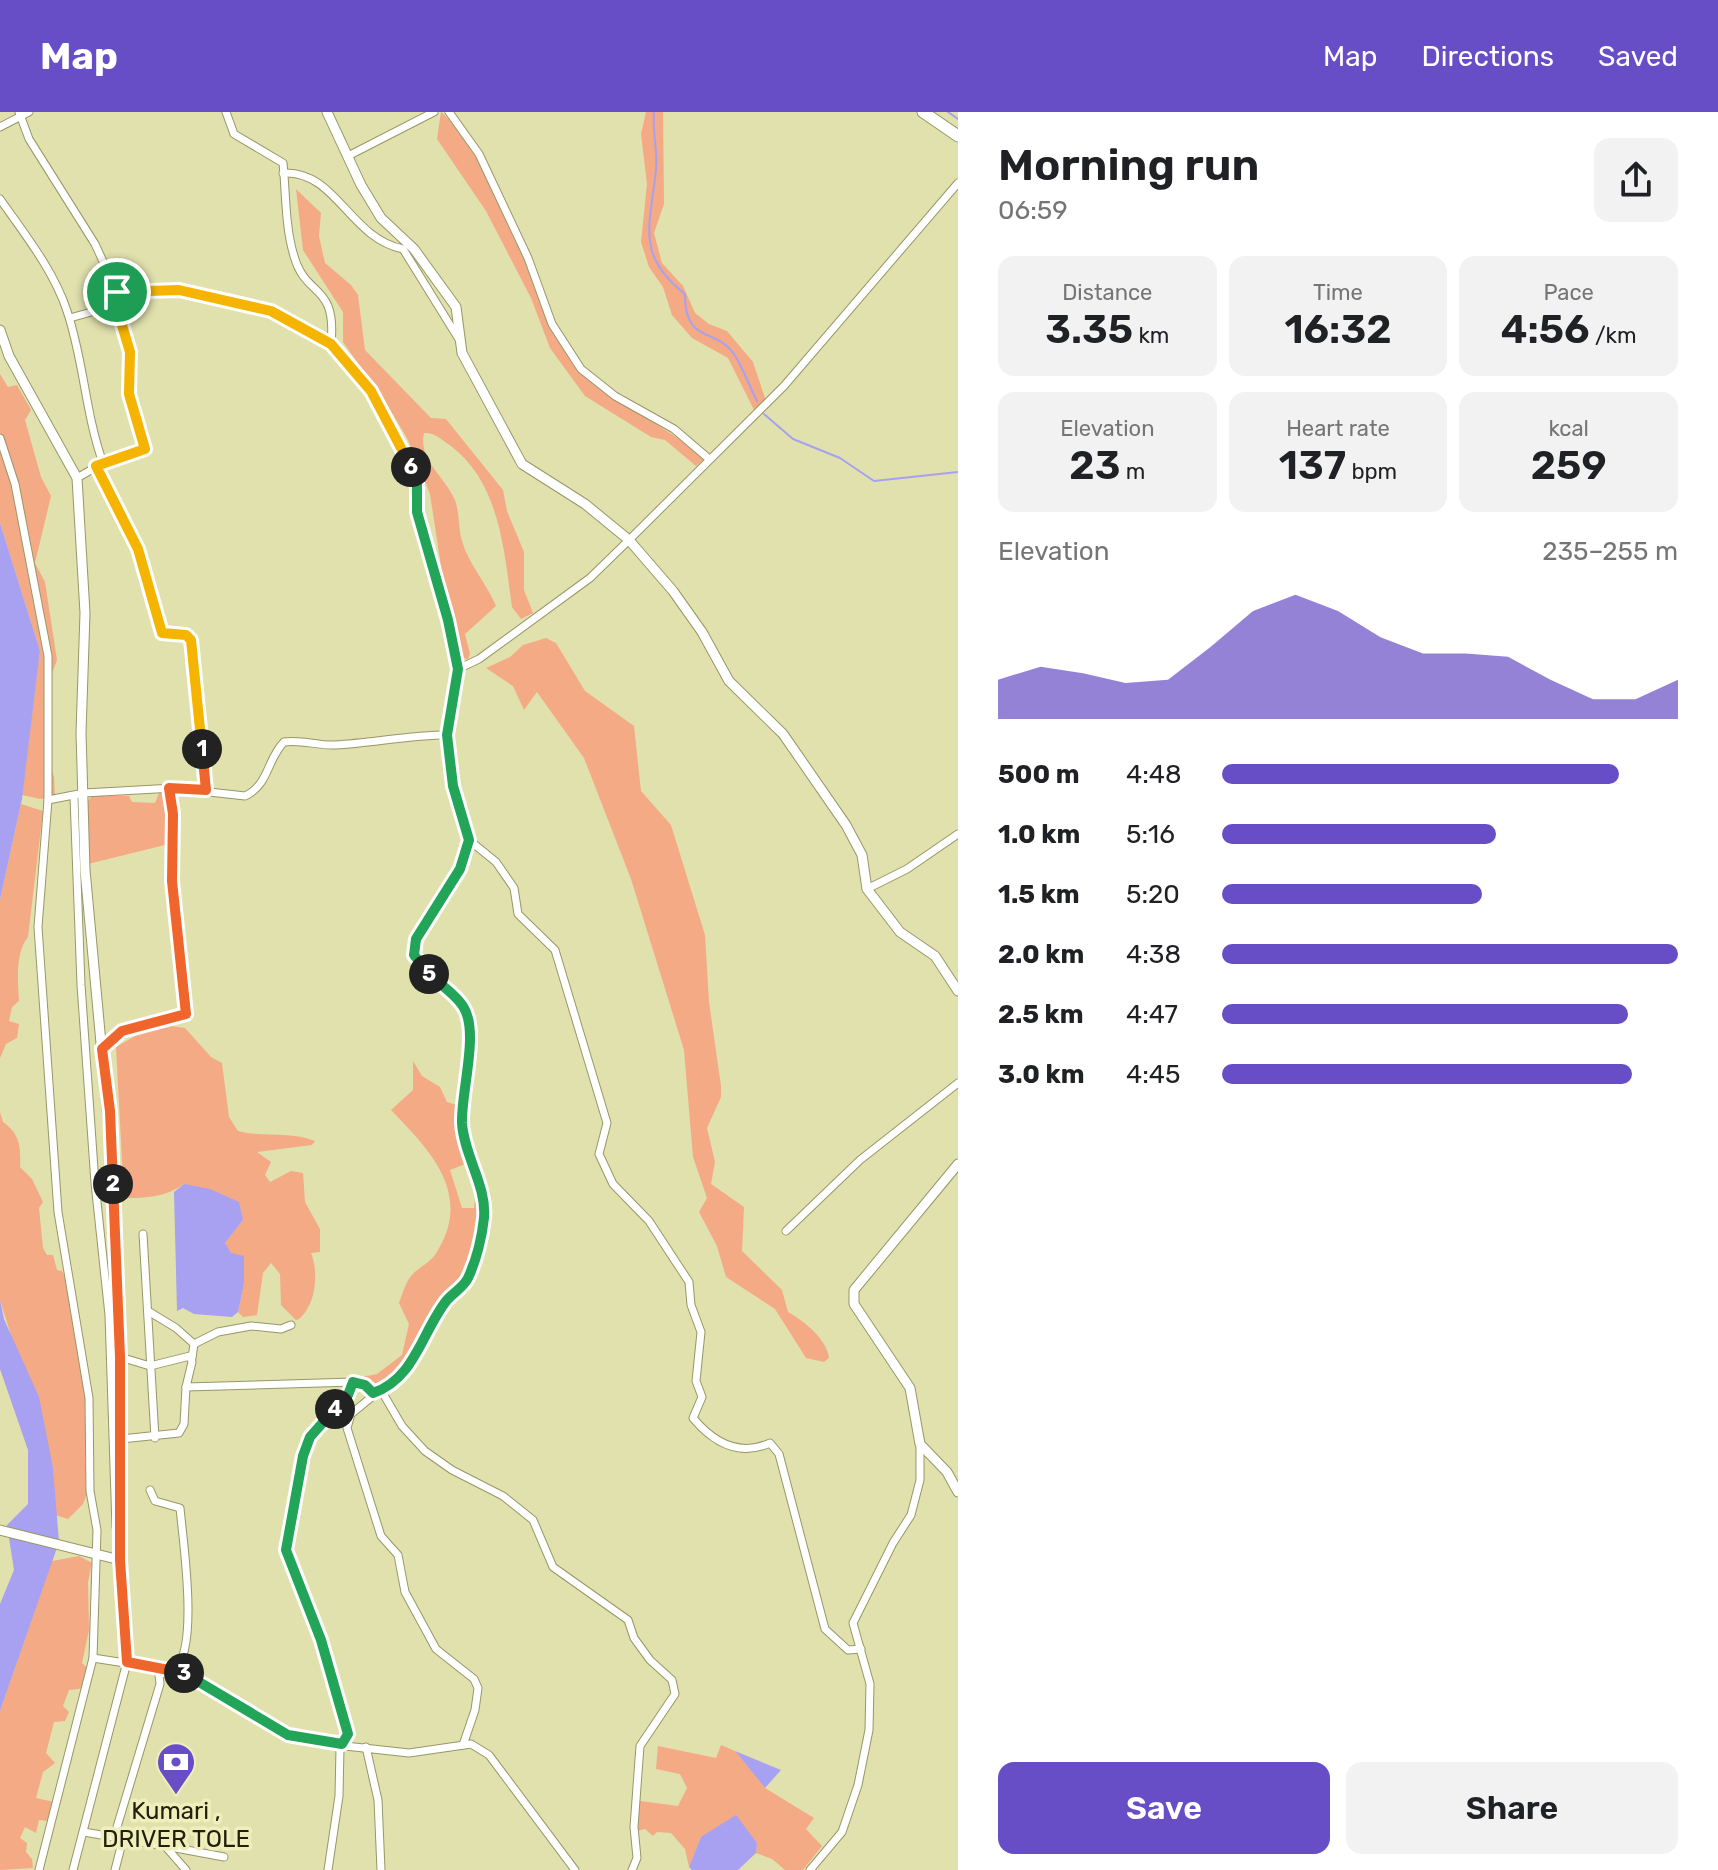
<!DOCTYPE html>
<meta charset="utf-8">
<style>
:root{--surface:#fff;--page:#f2f2f2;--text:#202124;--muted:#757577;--accent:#674ec7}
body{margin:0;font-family:Rubik,sans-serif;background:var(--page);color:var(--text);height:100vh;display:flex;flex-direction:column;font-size:30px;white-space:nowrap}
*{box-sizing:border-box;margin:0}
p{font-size:26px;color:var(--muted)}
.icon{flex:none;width:44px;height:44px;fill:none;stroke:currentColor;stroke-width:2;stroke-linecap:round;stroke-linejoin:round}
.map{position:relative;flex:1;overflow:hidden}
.sheet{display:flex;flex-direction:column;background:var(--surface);width:760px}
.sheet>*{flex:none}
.pin{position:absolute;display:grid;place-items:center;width:68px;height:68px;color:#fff;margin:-34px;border:4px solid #fff;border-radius:50%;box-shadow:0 2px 8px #0007}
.km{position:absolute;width:40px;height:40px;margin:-20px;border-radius:50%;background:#222;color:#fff;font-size:22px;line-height:40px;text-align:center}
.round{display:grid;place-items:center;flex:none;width:84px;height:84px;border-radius:16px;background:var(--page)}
.headline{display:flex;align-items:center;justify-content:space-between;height:136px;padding:0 40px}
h1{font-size:44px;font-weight:600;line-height:60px}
.metrics{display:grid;grid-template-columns:repeat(3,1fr);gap:12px;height:136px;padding:8px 40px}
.metrics div{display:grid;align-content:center;border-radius:16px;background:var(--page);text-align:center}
.metrics b{font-size:40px;font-weight:600}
.metrics small{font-size:22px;font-weight:400}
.metrics p{font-size:22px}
.chart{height:224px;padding:16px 40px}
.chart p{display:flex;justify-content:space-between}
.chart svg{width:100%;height:144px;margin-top:8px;fill:var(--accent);opacity:.7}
.cta{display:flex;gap:16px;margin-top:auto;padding:16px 40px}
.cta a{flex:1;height:92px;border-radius:16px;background:var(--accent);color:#fff;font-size:32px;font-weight:600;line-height:92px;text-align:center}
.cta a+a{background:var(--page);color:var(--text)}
ul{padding:0 40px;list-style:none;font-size:26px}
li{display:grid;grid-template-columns:128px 96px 1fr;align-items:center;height:60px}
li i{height:20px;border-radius:10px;background:var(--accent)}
header{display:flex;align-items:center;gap:48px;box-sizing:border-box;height:112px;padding:0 40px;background:var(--accent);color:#fff}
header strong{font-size:38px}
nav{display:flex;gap:44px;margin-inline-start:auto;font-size:28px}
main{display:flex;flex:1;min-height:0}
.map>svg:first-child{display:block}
</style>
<header>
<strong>Map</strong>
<nav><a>Map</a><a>Directions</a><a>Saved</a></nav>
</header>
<main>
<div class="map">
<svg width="958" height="1758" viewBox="0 0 958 1758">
<rect width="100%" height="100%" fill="#e1e1ae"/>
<g fill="#f3aa85">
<path d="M441,0C475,28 522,133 539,176C545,191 546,209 554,223C587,278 655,306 705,346L696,354L665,328L651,325L585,284L550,236L531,186L486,99L437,27Z"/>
<path d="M646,0H663L664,92L654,121L662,151L683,174L695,201L709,212L727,219L753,250L766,289L754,298L728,246L692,226L672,203L663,175L649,155L641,130L647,72L641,22Z"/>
<path d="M296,77L321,101L319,124L325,151L351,173L358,183L365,238L431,306L446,307L503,378L507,399L524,440V478L533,501L521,507L512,495C504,439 500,371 451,334C442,328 435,320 424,321C418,347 444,364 454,386C460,399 458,416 462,429C468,451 487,472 496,494L465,522L470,542L468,547L462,546L443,467L430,382L408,328L388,294L343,230V200L303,138Z"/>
<path d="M0,262L8,275L17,273L31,298L25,308L41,365L51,384L35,451L45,470L57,548L48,572L44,631L54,665L55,685L40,687L22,683L40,539L0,411Z"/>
<path d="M546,526L556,531L585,579L634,614L641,679L671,713L705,823L709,890L721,974V985L707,1016L715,1050L711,1072L744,1095L742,1139L782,1178L788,1200C804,1209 827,1227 829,1246L824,1250L806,1246L775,1197L726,1165L717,1134L699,1100L707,1086L693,1045L684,938L631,767L584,646L537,580L524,598L513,574L486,556L510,545L523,533Z"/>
<path d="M167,680L169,732L88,752L87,690L92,684H129L132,690L155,691L159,681Z"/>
<path d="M21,692L43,699L28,825C15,841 18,869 19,889L12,895L9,909L19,912L17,926L6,932L0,946V788Z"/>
<path d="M156,912L185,916L211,945L222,951L229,1005L238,1019C263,1026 290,1019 315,1029L312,1033L257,1040L271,1050L265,1063L270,1070L291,1059L303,1061L305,1090L320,1117V1140L311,1141C319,1160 316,1193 299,1207L296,1208L281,1193L280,1162L271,1151L263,1161L257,1203L243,1205L238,1200L244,1172L225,1131L243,1108L184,1072C166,1085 146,1086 124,1086L116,935Z"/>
<path d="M413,949L422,964L440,975L447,990L460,994L468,1051L450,1058L462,1096H474L475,1086L481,1087C482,1110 477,1140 467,1161C462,1173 451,1179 442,1189C418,1217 416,1265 376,1277L362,1265L377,1262L402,1243L409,1212L399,1191C402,1183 406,1169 412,1163C419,1155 428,1152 435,1143C474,1084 432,1040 391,998L413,978Z"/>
<path d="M0,1000L3,1010C20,1022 21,1035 20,1055L32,1067L43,1090L39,1096L43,1136L47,1143H53L57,1158L62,1159C74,1181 71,1210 77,1236L81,1237L87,1285V1382L83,1392L68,1407L55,1403L53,1356L0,1188Z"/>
<path d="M79,1444L92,1451L88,1470L89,1518L82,1551L91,1560L87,1576L69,1578L63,1594L69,1600L65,1609L54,1610L46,1641L55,1651L43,1660L36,1686L54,1690L49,1709L39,1708L36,1721L25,1715L20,1726L27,1731L26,1740L32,1747L33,1756L0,1758V1599L52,1449Z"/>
<path d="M721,1633L735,1639L765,1676L814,1706L806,1717L822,1734L803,1758H785L772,1747L756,1741L757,1731L701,1725L689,1755L685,1737L671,1721L657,1720L653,1724L645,1717L637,1719L640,1689L678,1694L687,1676L680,1662L656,1657L658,1634L716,1646Z"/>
</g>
<g fill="#a8a0f0">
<path d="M0,411L40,539L22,687L0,788Z"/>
<path d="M184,1072L210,1077L239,1090L243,1108L225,1131L231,1141L244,1144V1172L238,1200L232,1205L194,1202L183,1196L177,1199L174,1080Z"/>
<path d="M0,1188L4,1207L39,1285L53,1356L59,1430L0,1599V1492L14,1458L7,1413L28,1392V1338L0,1257Z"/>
<path d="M735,1639L781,1658L765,1676Z"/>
<path d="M736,1703L757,1731L756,1741L738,1758H692L689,1755L701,1725Z"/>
</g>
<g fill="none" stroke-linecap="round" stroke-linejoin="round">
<g stroke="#a8a0f0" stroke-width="2">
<path d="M654,0C652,19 658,38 656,57C651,112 634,142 685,182C684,232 717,216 734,242C743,256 749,273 757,289"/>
<path d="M948,0L958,7"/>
<path d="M764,302L793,327L840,346L874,369L958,360"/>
</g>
<defs>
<g id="minor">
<path d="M19,0L29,27L95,132L117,180L116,193L130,240L129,282L146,331L145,337L103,351L77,366"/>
<path d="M226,0L234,22L283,51C286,80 285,115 294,144C306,187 337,170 331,232"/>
<path d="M449,0L479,42L528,146L552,212L581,257L615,284L674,317L708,346"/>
<path d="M0,15L29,0"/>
<path d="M348,44L434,0"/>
<path d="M283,61C336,58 349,126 403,137L460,229"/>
<path d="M0,87C24,121 54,159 67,199C84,249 85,301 103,351"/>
<path d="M117,180L179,178L271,199L331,232L371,279L407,342L417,370V400L448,508L458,557L447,623L453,674L469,728L496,750L514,776L518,802L555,838L607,1011L599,1042L613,1072L649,1109L689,1170L691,1193L701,1220L696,1269L702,1285L693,1306C713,1330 739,1345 770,1331L779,1342L825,1517L848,1538L861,1537"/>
<path d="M70,206L116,193"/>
<path d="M0,326L15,372L48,544V688L38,815L58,1100L89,1286L90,1379L97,1418L93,1546L39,1758"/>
<path d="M96,354L138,437L162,521L186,523L191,528L206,678"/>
<path d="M458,557L479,547L590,466L629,428L784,274L958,71"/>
<path d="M74,685L81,873L95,1071L109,1203L116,1415"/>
<path d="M48,688L84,681L174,676L245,684C269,673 267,647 284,630C301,627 318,634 335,633C372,631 410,623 447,623"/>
<path d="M867,777L907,757L958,722"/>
<path d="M102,937L122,919L186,902L172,769L173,702L169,676"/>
<path d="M786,1119L860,1048L958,971"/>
<path d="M143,1122L155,1326"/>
<path d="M148,1199L176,1216L194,1232L192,1246"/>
<path d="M194,1232L218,1220L251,1214L281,1217L291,1213"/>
<path d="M120,1245L150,1254L190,1244L192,1250L186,1275L353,1270L365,1273L373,1281"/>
<path d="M381,1278L402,1314L425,1339L452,1358L503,1384L533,1408L553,1455L628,1508L634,1526L650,1548L672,1568L675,1582L640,1634L634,1715L637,1746L632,1758"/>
<path d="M121,1327L179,1321L184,1312L186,1275"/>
<path d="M150,1378L155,1389L180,1396C183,1429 199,1535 175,1558"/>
<path d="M93,1546L183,1560L288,1623L318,1631L409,1641L471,1632L489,1643L575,1758"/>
<path d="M463,1633L475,1598L478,1576L474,1567L436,1537L405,1480L398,1443L381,1424L347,1316L351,1302L412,1252L420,1230L447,1188L467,1168L477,1137L484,1105L483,1087L463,1032L462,1006L470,912L464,895L419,853L414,843L416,827L460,757L469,728"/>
<path d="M366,1635L378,1688L381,1758"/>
<path d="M84,1720L165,1734L186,1758"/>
<path d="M165,1734L224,1745"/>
<path d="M73,1758L127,1550L120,1448"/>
<path d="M115,1758L122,1731L117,1726V1715L160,1572L158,1554"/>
<path d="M328,1758L339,1684L340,1636L348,1622L321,1528L286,1438L303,1344L310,1325L348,1283L353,1270"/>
<path d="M810,1758L842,1720L858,1673L869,1618L870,1572L853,1511L893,1431L911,1403L920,1368V1332"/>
</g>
<g id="tertiary">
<path d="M327,0L361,73L381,106L414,137L456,195L462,241L522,352L585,392L629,428L673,479L702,520L729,569L783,622L846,713L862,743L867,777L900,820L935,844L958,879"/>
<path d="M0,218L9,244L77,366L85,501L81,621L85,758L113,1061L120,1245V1448L0,1418"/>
<path d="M958,1052L854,1178V1192L910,1276L920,1332L947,1360L958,1380"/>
</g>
<path id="secondary" d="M923,0L958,24"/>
</defs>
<use href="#minor" stroke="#989767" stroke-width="9"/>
<use href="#tertiary" stroke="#989767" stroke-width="11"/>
<use href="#secondary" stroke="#989767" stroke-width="13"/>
<use href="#minor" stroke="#fff" stroke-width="7"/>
<use href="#tertiary" stroke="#fff" stroke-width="9"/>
<use href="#secondary" stroke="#fff" stroke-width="11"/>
</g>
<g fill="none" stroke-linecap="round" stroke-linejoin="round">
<defs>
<path id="split-1" d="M117,180L116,193L130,240L129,282L145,337L96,354L138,437L162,521L186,523L191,528L202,637"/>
<path id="split-2" d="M113,1072L110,999L102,937L122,919L186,902L172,769L173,702L169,676L206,678L202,637"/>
<path id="split-3" d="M113,1072L120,1245V1448L127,1550L184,1561"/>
<path id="split-4" d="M184,1561L288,1623L342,1632L348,1622L321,1528L286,1438L303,1344L310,1325L335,1297"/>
<path id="split-5" d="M335,1297L348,1283L353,1270L365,1273L373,1281C415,1267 422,1219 447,1188C454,1180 464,1175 468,1166C476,1149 482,1125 484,1106C487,1074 464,1044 462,1011C461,980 479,921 464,896C457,883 439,872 429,862"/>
<path id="split-6" d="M411,355L417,370V400L448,508L458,557L447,623L453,674L469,728L460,757L416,827L414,843L429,862"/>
<path id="split-7" d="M117,180L179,178L271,199L331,232L371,279L411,355"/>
</defs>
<use href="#split-1" stroke="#fff" stroke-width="16"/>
<use href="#split-2" stroke="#fff" stroke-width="16"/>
<use href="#split-3" stroke="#fff" stroke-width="16"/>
<use href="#split-4" stroke="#fff" stroke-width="16"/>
<use href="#split-5" stroke="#fff" stroke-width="16"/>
<use href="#split-6" stroke="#fff" stroke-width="16"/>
<use href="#split-7" stroke="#fff" stroke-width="16"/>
<use href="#split-1" stroke="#f5b400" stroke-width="10"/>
<use href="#split-2" stroke="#f0652b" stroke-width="10"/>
<use href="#split-3" stroke="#f0652b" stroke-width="10"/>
<use href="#split-4" stroke="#22a559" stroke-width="10"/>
<use href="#split-5" stroke="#22a559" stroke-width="10"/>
<use href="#split-6" stroke="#22a559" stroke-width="10"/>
<use href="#split-7" stroke="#f5b400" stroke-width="10"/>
</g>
<defs>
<symbol id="bank-pin" viewBox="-11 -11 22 30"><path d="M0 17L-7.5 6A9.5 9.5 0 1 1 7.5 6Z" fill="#674ec7" stroke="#eeefbb"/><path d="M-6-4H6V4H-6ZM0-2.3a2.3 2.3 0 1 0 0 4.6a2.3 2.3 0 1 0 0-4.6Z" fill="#fff"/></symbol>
</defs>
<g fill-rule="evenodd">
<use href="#bank-pin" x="154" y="1628" width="44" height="60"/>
</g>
<g text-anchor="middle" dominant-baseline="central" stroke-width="7" stroke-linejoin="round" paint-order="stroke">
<g font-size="24" fill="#21200d" stroke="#eeefbb">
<text x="176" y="1699">Kumari ,<tspan x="176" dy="28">DRIVER TOLE</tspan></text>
</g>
</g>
</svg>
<div class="pin" style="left:117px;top:180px;background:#1e9e55"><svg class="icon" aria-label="arrive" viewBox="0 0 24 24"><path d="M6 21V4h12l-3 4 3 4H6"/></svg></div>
<b class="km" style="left:202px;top:637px">1</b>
<b class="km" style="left:113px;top:1072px">2</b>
<b class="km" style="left:184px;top:1561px">3</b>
<b class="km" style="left:335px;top:1297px">4</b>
<b class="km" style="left:429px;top:862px">5</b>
<b class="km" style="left:411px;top:355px">6</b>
</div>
<section class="sheet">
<div class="headline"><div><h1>Morning run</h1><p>06:59</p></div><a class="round"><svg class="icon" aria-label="share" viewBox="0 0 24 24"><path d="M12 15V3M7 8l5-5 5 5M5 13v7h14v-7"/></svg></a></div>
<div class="metrics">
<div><p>Distance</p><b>3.35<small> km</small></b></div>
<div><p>Time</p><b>16:32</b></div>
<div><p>Pace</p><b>4:56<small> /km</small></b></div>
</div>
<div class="metrics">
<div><p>Elevation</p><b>23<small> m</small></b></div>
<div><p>Heart rate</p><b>137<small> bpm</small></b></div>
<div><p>kcal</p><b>259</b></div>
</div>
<div class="chart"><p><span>Elevation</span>235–255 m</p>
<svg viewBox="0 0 160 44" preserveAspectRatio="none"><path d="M0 44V32L10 28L20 30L30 33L40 32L50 22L60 11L70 6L80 11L90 19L100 24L110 24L120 25L130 32L140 38L150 38L160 32V44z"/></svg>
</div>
<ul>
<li><b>500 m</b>4:48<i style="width:87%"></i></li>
<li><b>1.0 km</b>5:16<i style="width:60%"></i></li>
<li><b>1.5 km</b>5:20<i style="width:57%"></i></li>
<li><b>2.0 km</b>4:38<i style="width:100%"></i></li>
<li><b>2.5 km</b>4:47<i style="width:89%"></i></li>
<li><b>3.0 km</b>4:45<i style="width:90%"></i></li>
</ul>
<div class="cta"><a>Save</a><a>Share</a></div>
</section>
</main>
